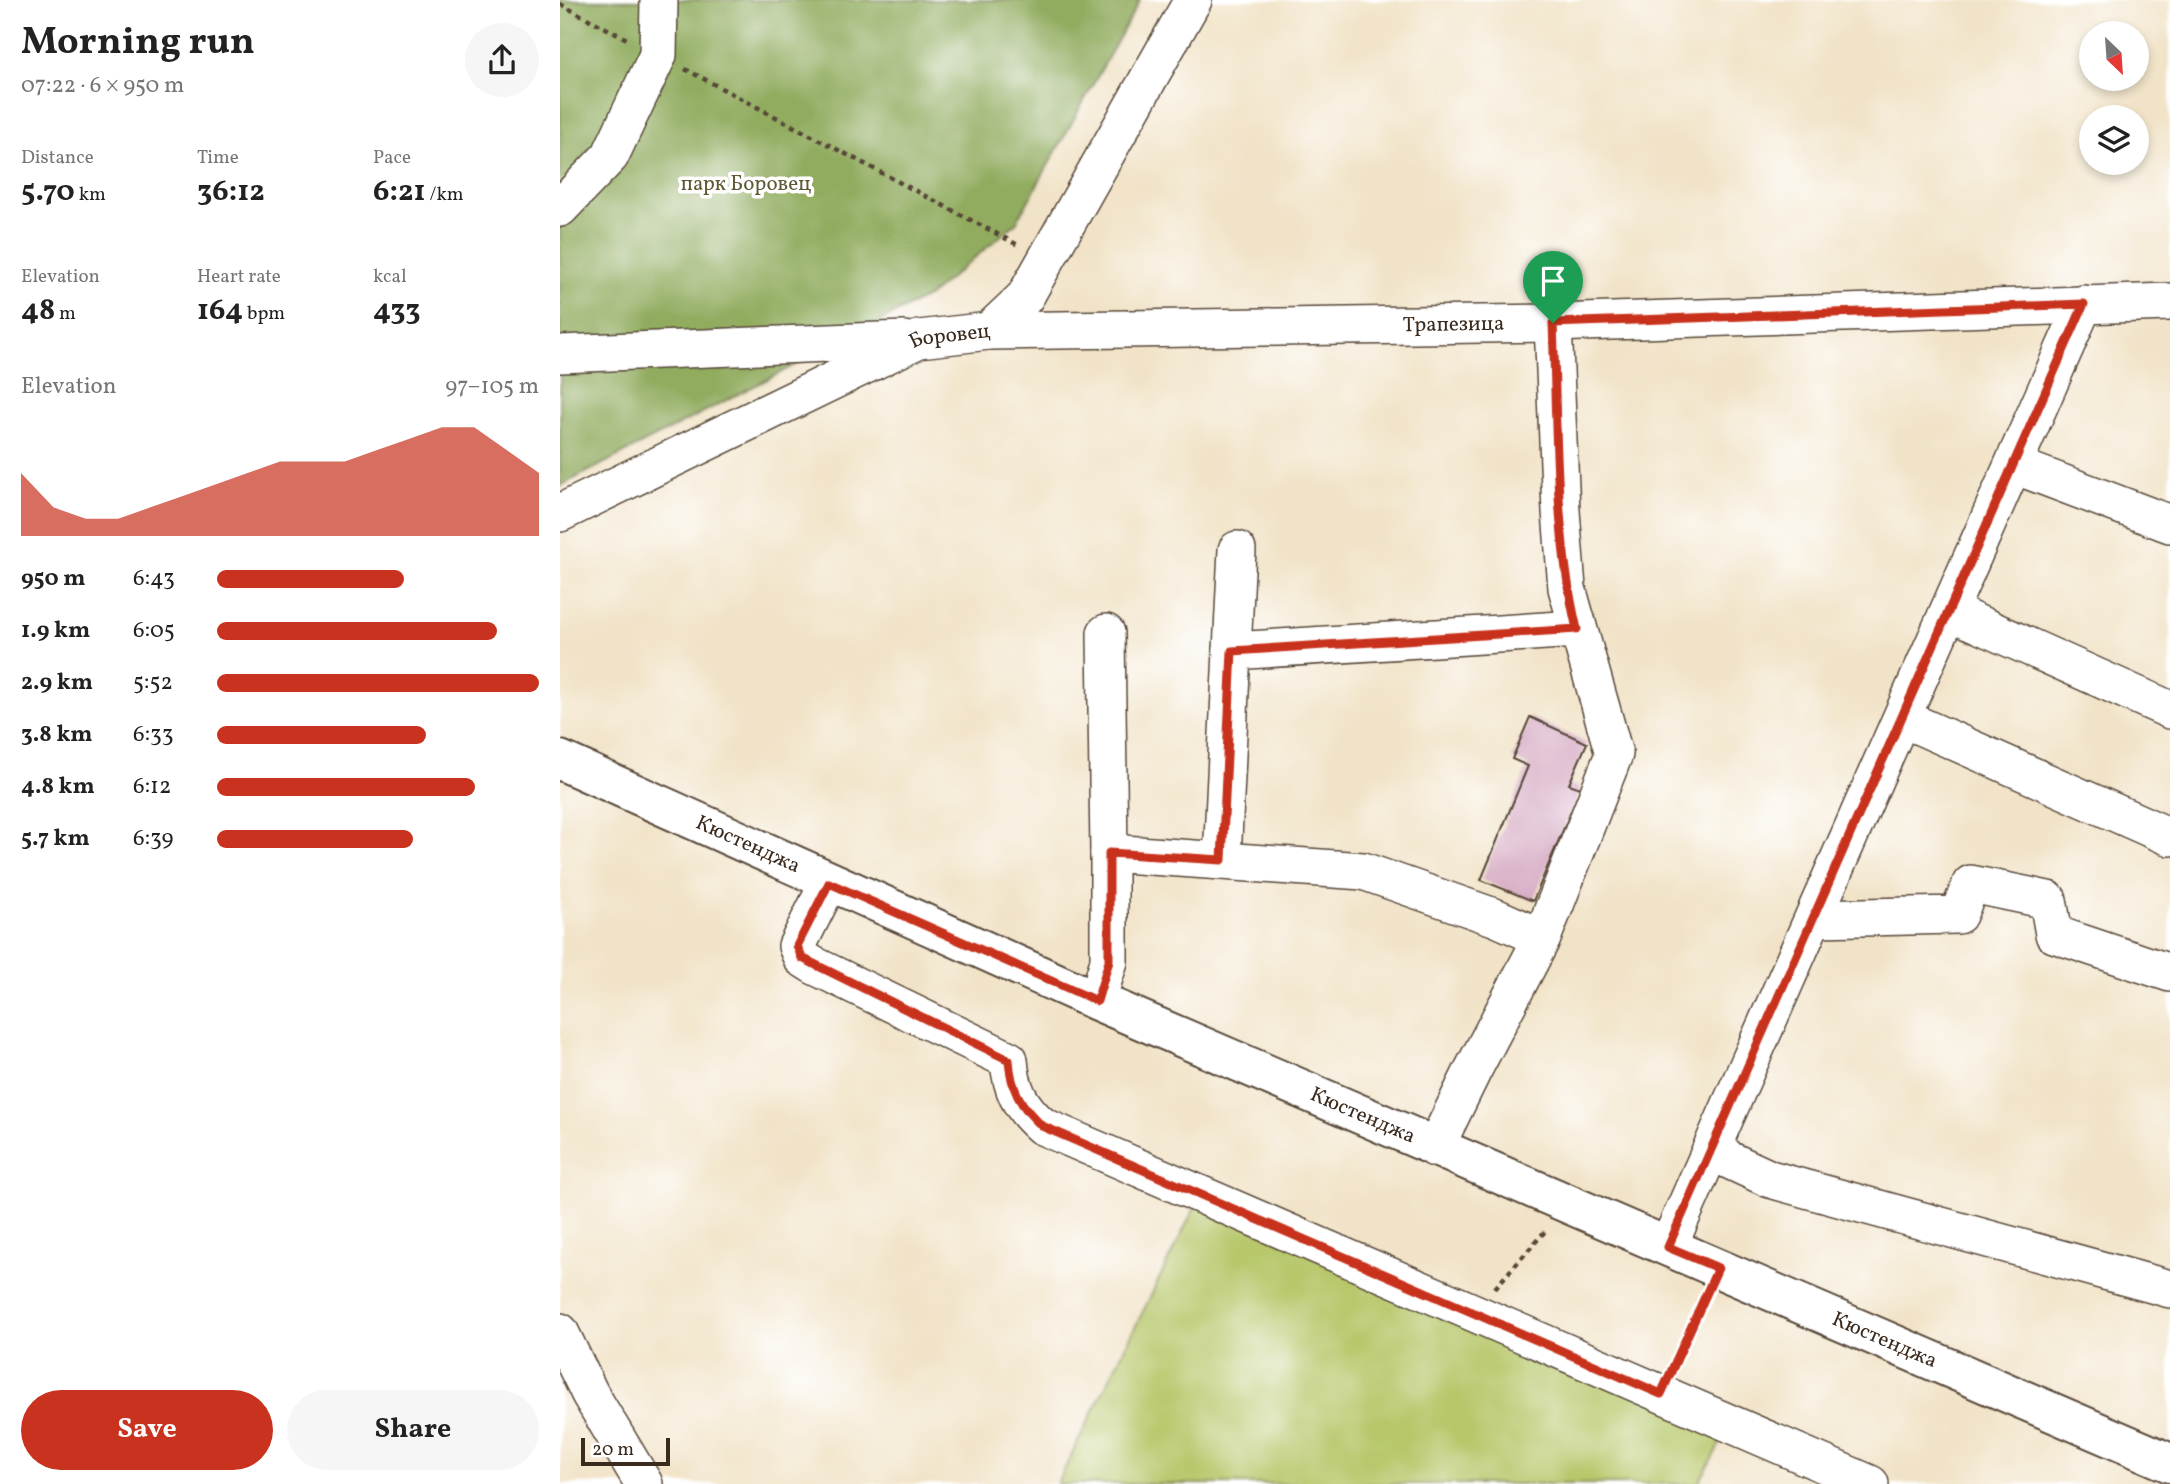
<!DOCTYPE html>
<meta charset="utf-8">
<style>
:root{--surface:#fff;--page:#f6f6f6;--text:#222;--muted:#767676;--accent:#c8321e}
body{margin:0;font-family:Vollkorn,serif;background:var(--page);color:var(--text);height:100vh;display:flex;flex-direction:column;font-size:26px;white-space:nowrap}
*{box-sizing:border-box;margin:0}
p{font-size:23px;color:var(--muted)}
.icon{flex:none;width:38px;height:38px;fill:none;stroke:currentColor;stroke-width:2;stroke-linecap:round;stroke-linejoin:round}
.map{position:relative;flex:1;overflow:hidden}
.details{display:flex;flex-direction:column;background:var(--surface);width:560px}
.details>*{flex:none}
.needle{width:46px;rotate:155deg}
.tools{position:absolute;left:1519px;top:21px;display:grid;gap:14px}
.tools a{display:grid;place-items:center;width:70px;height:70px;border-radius:50%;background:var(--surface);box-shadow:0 4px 10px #0003;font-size:35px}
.scale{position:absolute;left:21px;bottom:18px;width:89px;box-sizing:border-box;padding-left:7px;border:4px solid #3b2a1e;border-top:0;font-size:19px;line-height:24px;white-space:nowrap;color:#3b2a1e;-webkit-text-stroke:5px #fff;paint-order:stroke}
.pin{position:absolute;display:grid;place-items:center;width:60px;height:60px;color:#fff;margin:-72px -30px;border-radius:50% 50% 50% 0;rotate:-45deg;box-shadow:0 0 7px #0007}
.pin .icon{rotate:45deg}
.round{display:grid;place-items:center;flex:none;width:74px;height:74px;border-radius:37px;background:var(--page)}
.overview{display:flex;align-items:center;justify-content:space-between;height:119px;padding:0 21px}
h1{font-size:38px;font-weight:700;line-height:52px}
.figures{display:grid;grid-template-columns:repeat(3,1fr);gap:10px;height:119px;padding:7px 21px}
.figures div{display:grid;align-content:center}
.figures b{font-size:30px;font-weight:700}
.figures small{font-size:19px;font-weight:400}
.figures p{font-size:19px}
.chart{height:196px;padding:14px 21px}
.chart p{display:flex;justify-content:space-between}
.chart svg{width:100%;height:126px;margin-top:7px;fill:var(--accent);opacity:.7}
.action{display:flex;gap:14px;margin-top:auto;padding:14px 21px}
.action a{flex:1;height:80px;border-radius:42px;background:var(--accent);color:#fff;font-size:28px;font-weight:700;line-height:80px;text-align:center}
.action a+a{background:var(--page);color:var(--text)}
ul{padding:0 21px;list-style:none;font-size:23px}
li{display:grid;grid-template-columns:112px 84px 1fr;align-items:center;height:52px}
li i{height:18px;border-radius:9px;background:var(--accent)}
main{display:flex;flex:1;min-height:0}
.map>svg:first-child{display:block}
</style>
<main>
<section class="details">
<div class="overview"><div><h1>Morning run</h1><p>07:22 · 6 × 950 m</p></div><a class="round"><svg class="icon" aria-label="share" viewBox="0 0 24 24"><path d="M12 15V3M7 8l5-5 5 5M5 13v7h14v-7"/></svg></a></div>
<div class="figures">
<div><p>Distance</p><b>5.70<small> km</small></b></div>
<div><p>Time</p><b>36:12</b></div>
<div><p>Pace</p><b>6:21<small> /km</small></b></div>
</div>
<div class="figures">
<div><p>Elevation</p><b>48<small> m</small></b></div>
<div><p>Heart rate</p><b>164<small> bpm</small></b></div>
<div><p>kcal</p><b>433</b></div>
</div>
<div class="chart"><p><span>Elevation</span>97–105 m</p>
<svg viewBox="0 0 160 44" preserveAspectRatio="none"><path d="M0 44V22L10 34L20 38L30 38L40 34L50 30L60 26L70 22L80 18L90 18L100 18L110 14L120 10L130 6L140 6L150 14L160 22V44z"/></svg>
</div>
<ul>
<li><b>950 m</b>6:43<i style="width:58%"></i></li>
<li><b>1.9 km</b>6:05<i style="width:87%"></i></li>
<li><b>2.9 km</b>5:52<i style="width:100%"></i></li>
<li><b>3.8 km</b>6:33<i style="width:65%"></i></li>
<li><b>4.8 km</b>6:12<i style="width:80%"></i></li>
<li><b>5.7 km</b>6:39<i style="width:61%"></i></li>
</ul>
<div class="action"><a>Save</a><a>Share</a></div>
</section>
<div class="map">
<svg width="1610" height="1484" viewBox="0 0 1610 1484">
<rect width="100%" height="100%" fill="#fff"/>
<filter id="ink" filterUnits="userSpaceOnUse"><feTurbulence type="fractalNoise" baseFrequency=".0143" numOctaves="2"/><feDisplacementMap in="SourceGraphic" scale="14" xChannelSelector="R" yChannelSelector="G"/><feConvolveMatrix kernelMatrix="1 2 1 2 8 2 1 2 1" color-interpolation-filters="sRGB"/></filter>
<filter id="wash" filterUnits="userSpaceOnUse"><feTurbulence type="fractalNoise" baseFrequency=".00686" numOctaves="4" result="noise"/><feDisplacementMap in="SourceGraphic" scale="28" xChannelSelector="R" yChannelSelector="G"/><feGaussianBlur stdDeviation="1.57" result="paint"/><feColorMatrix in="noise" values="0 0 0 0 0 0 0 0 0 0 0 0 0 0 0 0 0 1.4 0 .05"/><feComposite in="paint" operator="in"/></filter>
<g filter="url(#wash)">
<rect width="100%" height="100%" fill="#f1e3c7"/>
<path fill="#b7c76a" stroke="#797844" stroke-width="2" d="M641,1195L1171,1424L1138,1484H497Z"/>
<path fill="#91ac5e" stroke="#666b3e" stroke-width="2" d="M0,0H580L456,223L369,296L0,486Z"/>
<g id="blocks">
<path fill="#d6aac3" d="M970,717L1027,743L1009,784L1021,788L973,901L921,880L968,766L952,759Z"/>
</g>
</g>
<g filter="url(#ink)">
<use href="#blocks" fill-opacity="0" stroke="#564637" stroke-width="2"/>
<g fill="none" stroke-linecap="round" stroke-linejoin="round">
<defs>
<g id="minor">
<path d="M0,208L50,156L98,55L99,0"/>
<path d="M429,331L465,297L633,0"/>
<path d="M0,354L344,340"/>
<path d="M1454,465L1610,524"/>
<path id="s1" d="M0,513L359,339L429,331L993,323L1610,302"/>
<path d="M1389,611L1610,710"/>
<path d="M546,633L549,853"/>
<path d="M672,651L677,550"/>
<path d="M1342,718L1610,837"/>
<path d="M662,860L672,651L1017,629"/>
<path d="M269,882L237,946L242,958L253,965L449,1060C451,1089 460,1107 482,1126L1310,1484"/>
<path d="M1254,918L1398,915L1411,884L1488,900L1494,934L1610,973"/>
<path d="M537,1001L549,961V853L803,871L937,918L982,938"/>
<path d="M1154,1145L1169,1160L1210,1179L1610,1289"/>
<path d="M875,1148L913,1070L982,938L1054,754L1007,588L1001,511L993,323"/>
<path d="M1108,1247L1524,304"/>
<path d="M0,1332L30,1394L84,1484"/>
</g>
<g id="major">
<path id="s2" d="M0,760L537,1001L1610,1463"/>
</g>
</defs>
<use href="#minor" stroke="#564637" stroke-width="40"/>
<use href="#major" stroke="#564637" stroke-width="42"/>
<g stroke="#564637" stroke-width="4.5" stroke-dasharray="5 5" stroke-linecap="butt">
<path d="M0,4L67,39"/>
<path d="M125,69L458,245"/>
<path d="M935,1288L987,1229"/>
<path d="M1115,1364L1144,1299"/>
</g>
<use href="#minor" stroke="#fff" stroke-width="37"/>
<use href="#major" stroke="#fff" stroke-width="38"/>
</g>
</g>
<g fill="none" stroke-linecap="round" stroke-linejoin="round" filter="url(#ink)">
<defs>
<path id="route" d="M1524,304L1108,1247L1158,1268L1101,1394L482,1126C460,1106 451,1089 449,1060L242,958L237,946L269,883L537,1001L549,961V853L662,860L672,651L1017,629C994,534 997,422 993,323Z"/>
</defs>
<use href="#route" stroke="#fff" stroke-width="14"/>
<use href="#route" stroke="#c8321e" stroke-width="9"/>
</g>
<g text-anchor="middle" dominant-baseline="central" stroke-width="7" stroke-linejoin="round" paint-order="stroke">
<g font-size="21" fill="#605935" stroke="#fff">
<text x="186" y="184">парк Боровец</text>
</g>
<g font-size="21" fill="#3b2a1e" stroke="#fff">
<text stroke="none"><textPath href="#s1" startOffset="934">Трапезица</textPath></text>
<text stroke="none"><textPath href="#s1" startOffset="430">Боровец</textPath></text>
<text stroke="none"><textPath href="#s2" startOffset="206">Кюстенджа</textPath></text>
<text stroke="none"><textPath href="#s2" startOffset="878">Кюстенджа</textPath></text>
<text stroke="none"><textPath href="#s2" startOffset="1446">Кюстенджа</textPath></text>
</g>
</g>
</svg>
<div class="tools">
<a><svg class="needle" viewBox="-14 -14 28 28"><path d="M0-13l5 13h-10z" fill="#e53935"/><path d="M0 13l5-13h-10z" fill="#767676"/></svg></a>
<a><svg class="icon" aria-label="layers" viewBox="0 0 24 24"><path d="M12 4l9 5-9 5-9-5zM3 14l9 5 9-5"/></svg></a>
</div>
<div class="scale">20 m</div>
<div class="pin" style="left:993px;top:323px;background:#1e9e55"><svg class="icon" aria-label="arrive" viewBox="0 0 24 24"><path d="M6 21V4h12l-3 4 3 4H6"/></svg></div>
</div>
</main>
